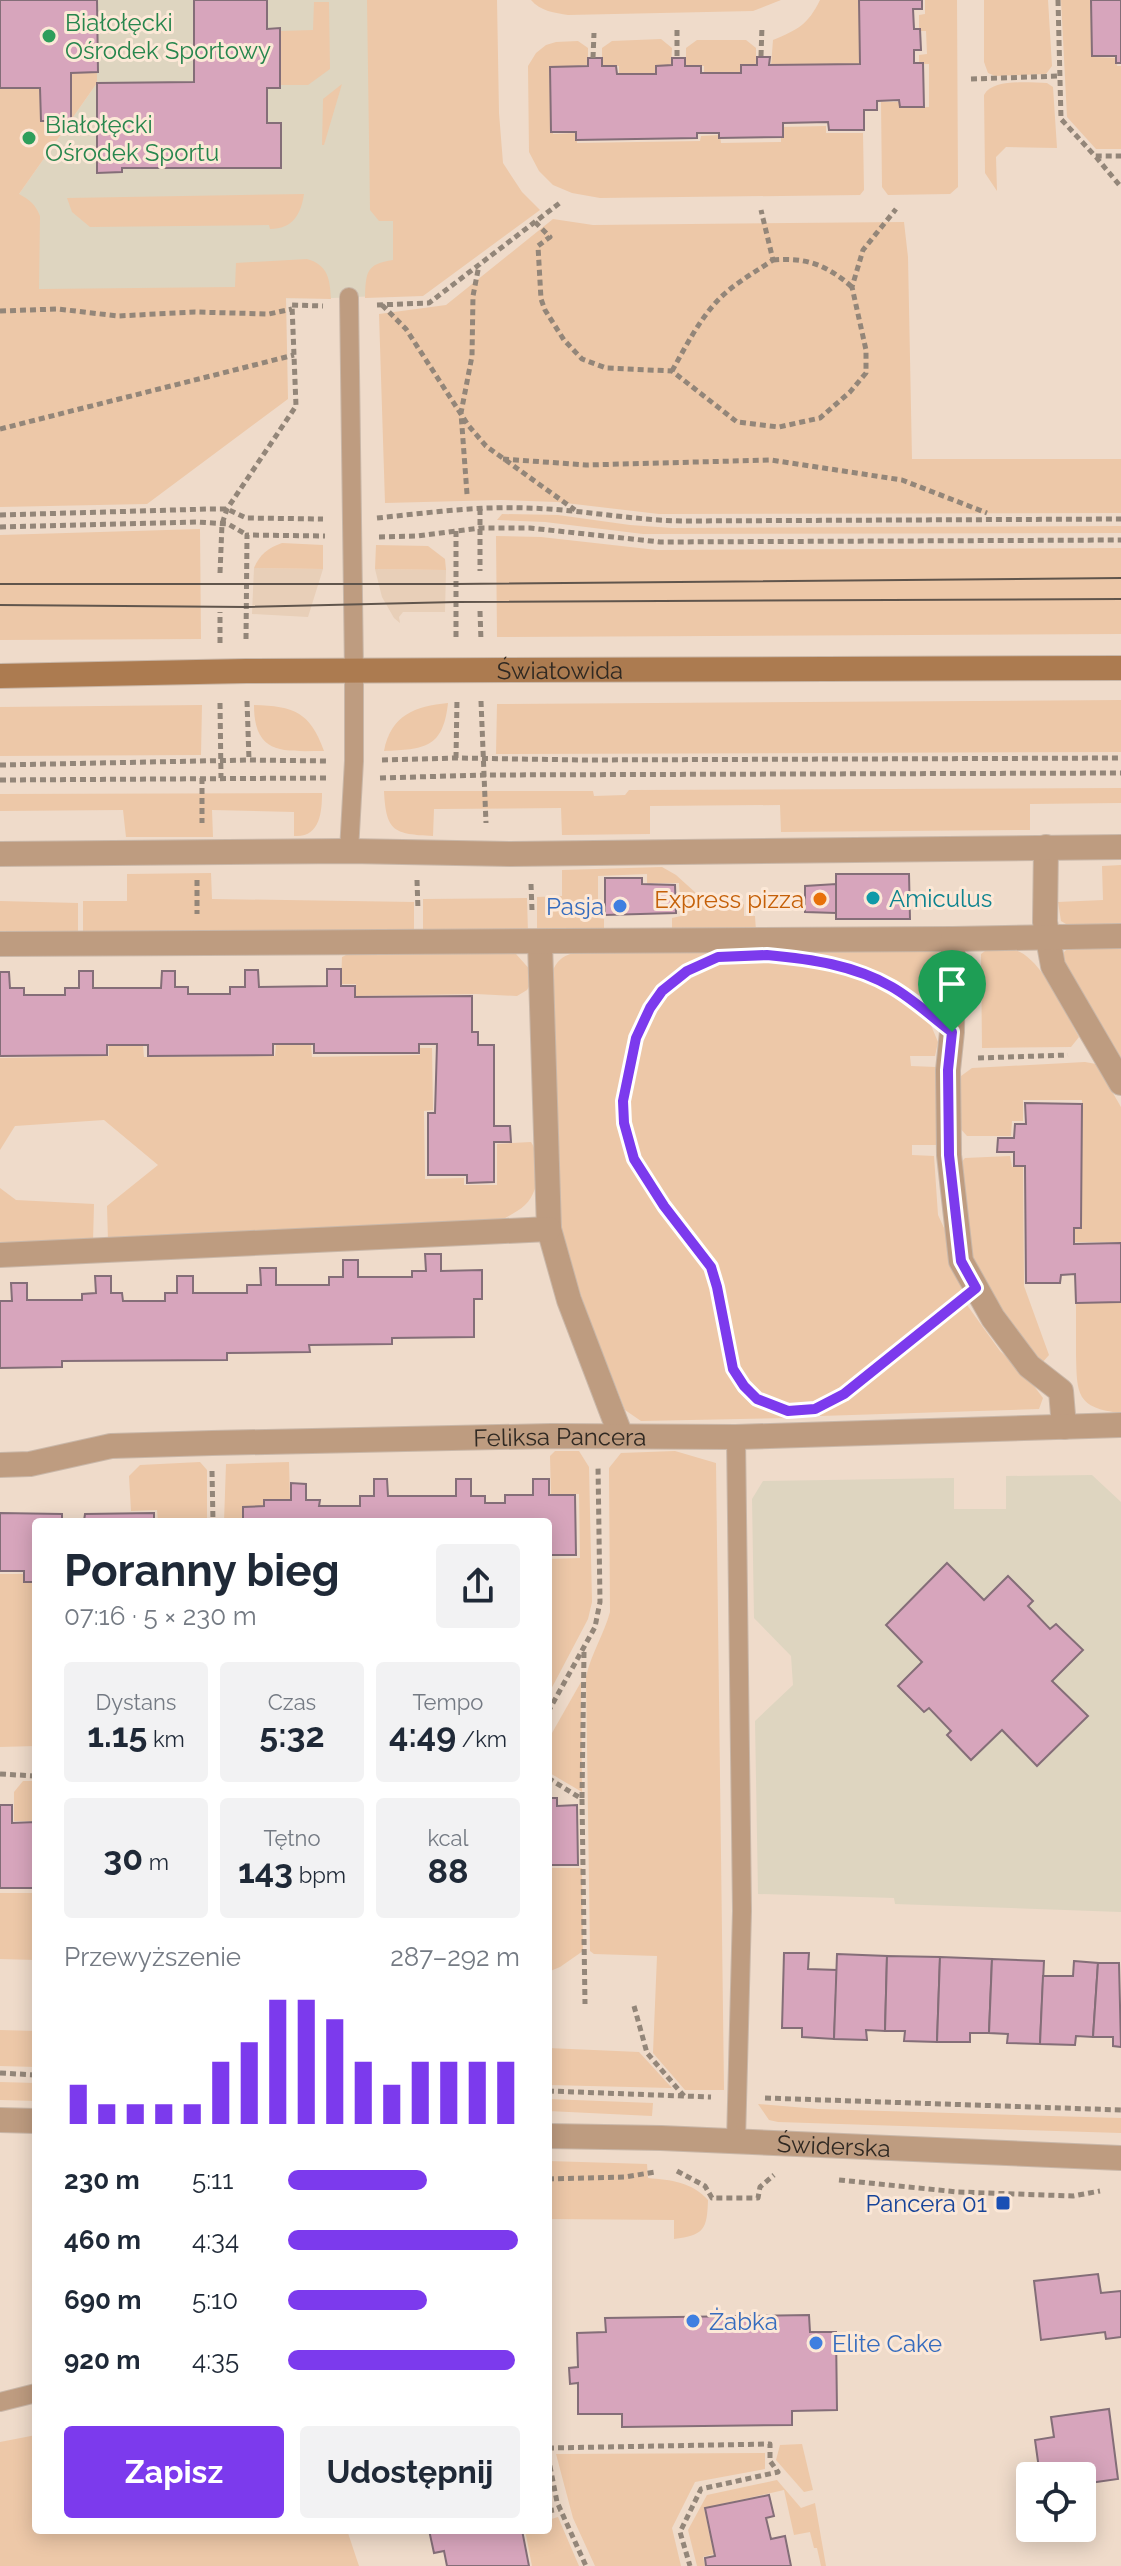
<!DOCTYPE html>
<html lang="pl">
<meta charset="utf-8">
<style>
:root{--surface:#fff;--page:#f2f2f3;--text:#1f2937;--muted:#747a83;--accent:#7c3aed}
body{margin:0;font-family:Raleway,sans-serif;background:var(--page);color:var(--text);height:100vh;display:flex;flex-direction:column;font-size:30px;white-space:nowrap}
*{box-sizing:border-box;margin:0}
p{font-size:26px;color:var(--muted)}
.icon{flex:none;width:44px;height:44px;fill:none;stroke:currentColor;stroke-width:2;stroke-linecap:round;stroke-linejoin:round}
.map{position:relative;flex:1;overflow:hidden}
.sheet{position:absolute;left:32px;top:1518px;width:520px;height:1016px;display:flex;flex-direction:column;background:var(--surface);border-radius:8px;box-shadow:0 4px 20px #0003}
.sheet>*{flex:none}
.fabs{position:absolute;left:1016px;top:2462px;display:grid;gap:16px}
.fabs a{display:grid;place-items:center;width:80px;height:80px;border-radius:8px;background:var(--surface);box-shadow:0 4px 20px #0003;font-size:40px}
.pin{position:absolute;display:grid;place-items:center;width:68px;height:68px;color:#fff;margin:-82px -34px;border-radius:50% 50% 50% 0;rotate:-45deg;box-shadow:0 0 8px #0007}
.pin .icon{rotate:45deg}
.round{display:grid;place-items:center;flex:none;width:84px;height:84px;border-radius:8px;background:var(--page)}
.overview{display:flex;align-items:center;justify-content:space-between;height:136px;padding:0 32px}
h1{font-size:44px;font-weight:700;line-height:60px}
.metrics{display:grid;grid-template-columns:repeat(3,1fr);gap:12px;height:136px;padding:8px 32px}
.metrics div{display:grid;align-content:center;border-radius:8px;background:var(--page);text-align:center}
.metrics b{font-size:34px;font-weight:700}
.metrics small{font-size:22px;font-weight:400}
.metrics p{font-size:22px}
.chart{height:224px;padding:16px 32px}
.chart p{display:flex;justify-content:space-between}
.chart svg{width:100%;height:144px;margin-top:8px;stroke:var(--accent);stroke-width:6}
.cta{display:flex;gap:16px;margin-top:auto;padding:16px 32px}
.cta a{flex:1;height:92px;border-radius:8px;background:var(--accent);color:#fff;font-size:32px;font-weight:700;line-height:92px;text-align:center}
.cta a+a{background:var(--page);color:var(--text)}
ul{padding:0 32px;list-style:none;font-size:26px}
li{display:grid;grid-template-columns:128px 96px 1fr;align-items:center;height:60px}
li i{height:20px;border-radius:10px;background:var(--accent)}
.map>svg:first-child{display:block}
</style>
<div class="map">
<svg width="1121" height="2566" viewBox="0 0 1121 2566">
<rect width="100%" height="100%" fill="#efdbca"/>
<g fill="#e8cfb8">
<path d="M254,568L323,569L308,617L252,614Z"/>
<path d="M375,569L446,570L445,612H403L399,617L400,623L394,618L382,597Z"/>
</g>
<g fill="#ded5c0">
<path d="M97,0H484L422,294L333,298L22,300L19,194L97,83Z"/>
<path d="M1092,1475L1121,1502V1912L895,1904L894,1898L758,1894L755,1721L793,1685L791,1656L754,1618L752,1499L763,1481L954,1478V1509H1006V1476Z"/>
</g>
<g fill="#edc8a8">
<path d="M0,0H97V83L19,194C30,200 35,204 40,216L39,289L235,287L236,263L307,259C328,265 330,279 331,299L286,298L288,399L147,504L0,507Z"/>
<path d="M367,0H497L499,113L503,163L522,192L540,210L423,296L365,298C366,272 366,264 393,260V221H379L370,210Z"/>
<path d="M531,0H781L753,11L568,15C555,13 540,11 531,0Z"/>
<path d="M820,0H862L863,64L771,66L773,40C797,30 808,25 820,0Z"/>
<path d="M925,0H957L958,187L950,194L888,195L882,187L881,102H900L901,108L929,107V64H919V55L927,54L926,31H919V15L925,14Z"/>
<path d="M984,0H1048L1052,66L1046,74L995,76L988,73L984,62Z"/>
<path d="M1061,0H1093V57L1118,58L1117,66H1121V149H1096L1067,117Z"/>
<path d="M314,2H329L330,69L308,85H280V31L313,30Z"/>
<path d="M661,39L672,48L671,67L657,75H619V66H602V48L612,41Z"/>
<path d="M697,40H746L756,48V66L742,74H704V66H686V48Z"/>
<path d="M578,41L588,48V65L551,67L553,134L577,133V143L700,141L701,136L720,135L721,143L781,142V127L826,126V133H863L864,190L860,195L600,198L572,193L553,185L539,171L529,152L528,66L536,53L546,45L556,42Z"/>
<path d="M1047,83L1053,87L1057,148L1006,147L996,157L997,191L985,173L984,95C993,78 1030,83 1047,83Z"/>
<path d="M342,84L324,145H322L323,99Z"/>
<path d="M304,194C301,214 293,229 270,229L269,225L90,227L72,212L67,198Z"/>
<path d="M553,219L593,225L904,222L908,257L912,459H1121V513L659,514L557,502L501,500L385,503L379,314L446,305Z"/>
<path d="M502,514L558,515L630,525L672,528L1121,526V533L643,534L545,522L497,520Z"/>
<path d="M200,529L201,639L0,640V535Z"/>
<path d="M496,536L541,537L657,550L1121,548V634L497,637Z"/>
<path d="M282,543L323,545V569L254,568C260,554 268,548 282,543Z"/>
<path d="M376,545L428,546L445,559L446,570L375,569Z"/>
<path d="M1121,700V752L496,754L497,704Z"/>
<path d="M448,703C443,749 424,749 384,751C391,715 415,706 448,703Z"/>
<path d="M202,705L201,755L0,756V707Z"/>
<path d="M254,705C294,706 310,712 324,751C284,751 254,756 254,705Z"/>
<path d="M1121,788V803L1030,804V830L781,832L780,805L650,806V834L562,835L561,808L434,809L433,836C394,834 386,832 384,791H593L594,796L625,795L629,790Z"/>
<path d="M322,793C322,812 320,838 294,836V812L212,810L213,837H126L123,810L0,811V794Z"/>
<path d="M1121,865V928L1071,927L1061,921L1058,902L1103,900L1102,866Z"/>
<path d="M662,867L676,875L708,904H744V916H755L756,931L672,932V918L681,916L679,883H647V874L598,876V918L604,919V933L537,934V897L562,896V870Z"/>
<path d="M211,873L212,899L414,902V933L83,934V901H127V874Z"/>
<path d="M527,898L528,933L423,934V899Z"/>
<path d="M0,901L78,903V935L0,933Z"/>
<path d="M1070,947H1121V1060L1064,962V952Z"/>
<path d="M989,948C997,949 1007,948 1015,950C1042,958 1065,1013 1079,1037L1071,1047L982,1048L981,954Z"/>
<path d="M779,949H935L938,953V1006L931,1009L925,1006C877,966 840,959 780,952Z"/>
<path d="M715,950L716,953L680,970L660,986L645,1005L627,1054L617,1104L625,1148L633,1168L708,1273L726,1364L735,1384L756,1405L791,1418L641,1421L625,1410C600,1344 570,1279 558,1209L552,972C557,961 561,957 573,953Z"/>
<path d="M505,951L516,954L533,973L532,982L527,990L517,996L476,994L356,996V984H341L342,957L352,952Z"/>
<path d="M767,960L854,975L883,988L930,1023L938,1042L935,1056H910L911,1066L936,1067V1145H912V1155L934,1156L938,1215L945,1230L951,1266L962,1288C940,1318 900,1344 870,1366C855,1378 839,1393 820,1400C789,1412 752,1398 739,1368C725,1337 733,1297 716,1268C693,1230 659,1199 640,1159C612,1101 638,1009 691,974C713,959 741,961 767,960Z"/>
<path d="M143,1045L144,1057L275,1056L276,1045H311L312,1057L420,1055V1048H432L433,1110L424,1111L425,1179L464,1178V1185H497V1144L531,1142C542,1159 540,1191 525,1205C519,1211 510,1215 502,1220L108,1241L107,1206L158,1165L104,1120L15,1126L0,1150V1058L109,1056V1046Z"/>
<path d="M1085,1062L1096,1064L1121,1107V1242H1074V1226H1082V1100H1023V1121H1012L1011,1136H967L959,1127L961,1076L972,1068Z"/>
<path d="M1010,1156L1012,1167L1023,1166L1024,1286L1049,1355L1042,1363C1008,1324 974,1281 965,1228C961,1207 961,1185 959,1165L965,1158Z"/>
<path d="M0,1188L16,1200L94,1204L93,1242L0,1249Z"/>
<path d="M1121,1302V1413C1076,1408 1077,1394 1076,1354C1076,1337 1076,1320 1076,1303Z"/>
<path d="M964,1303L967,1305L1000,1351L1025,1374L1043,1398L1039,1409L820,1416V1413C872,1384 920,1343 964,1303Z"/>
<path d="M555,1451H579L589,1467L592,1602L588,1619L548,1695V1559L580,1558L579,1494H551L550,1456Z"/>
<path d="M675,1451L716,1463L724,2090H685L653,2053L657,1956L594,1954L590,1951L586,1677C591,1654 604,1634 610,1612L609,1468L621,1453Z"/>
<path d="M200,1462L207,1470V1522H158L157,1510L131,1511L129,1476L140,1465Z"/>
<path d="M289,1462L290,1499L263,1500V1506L242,1507V1522H224L226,1464Z"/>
<path d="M0,1574H23V1583H36V1746L0,1747Z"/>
<path d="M581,1682L582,1792L548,1772V1740Z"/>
<path d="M23,1781H36V1821H14V1792Z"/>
<path d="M548,1868H582L583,1951L560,1967L548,1972Z"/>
<path d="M0,1893H36V1960L0,1959Z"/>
<path d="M0,2030L36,2031V2067L0,2066Z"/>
<path d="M548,2048L639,2052L672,2088L548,2085Z"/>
<path d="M0,2082L36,2083V2101L0,2100Z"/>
<path d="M548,2099L653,2103L652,2116L548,2111Z"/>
<path d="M758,2104L818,2109L1121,2118V2133L778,2122L769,2120Z"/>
<path d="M548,2161L647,2164L648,2178C671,2180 692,2182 708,2200C707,2230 704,2235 674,2239V2220L548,2219Z"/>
<path d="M36,2435V2530H347L359,2566H0V2442Z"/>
<path d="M802,2444L813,2490L804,2492L776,2460L780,2445Z"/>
<path d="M765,2453V2469L695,2482L672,2528L681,2566H595L573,2518L556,2454Z"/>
<path d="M777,2480L801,2508L815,2503L826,2566H821L817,2548H814L810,2532L794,2535L784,2490L704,2508L714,2554L703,2557L705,2566H697L688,2530L707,2495Z"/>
<path d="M558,2517L579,2566H532L525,2530H548V2520Z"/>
</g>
<g fill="#d7a5bc" stroke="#846e78" stroke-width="2">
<path d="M0,0H97L98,72L71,73V121H41L40,88H0Z"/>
<path d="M194,0H267V29L280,28V88H267V123H281V168H122V172L97,173V83L194,82Z"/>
<path d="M859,0H922V9H913L914,29H920L921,50H914V63H923L924,107H900L899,100L877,101V110H864V130H829L828,122L783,123V137L719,138V133H697V138L576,140V132H551L550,67L588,66V58H602V66H616L617,74H656V66L672,65V58H685V66H701V73H741V65H757V57H770L769,65L860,64Z"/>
<path d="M1091,0H1121V63H1116V56H1092Z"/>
<path d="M836,874H909L910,919H836Z"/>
<path d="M605,878H642V884L675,885L676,913L605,915Z"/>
<path d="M836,884V913L805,912V886Z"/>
<path d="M327,969H341V986H355V997L472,996V1032H478V1045H494V1126H510L511,1142H494V1182L467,1183V1175H428V1113H435L437,1044H419V1053H314V1044H273V1055L148,1056V1045H107V1055L0,1056V972H9L10,988H24V995H65V988H79V971H93V988H161L162,971H175V987H188V994H230V987H245V970H258L259,987L327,986Z"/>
<path d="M1025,1103L1082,1104L1081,1228H1074V1244L1121,1243V1302L1076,1303L1075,1274L1061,1275L1060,1283H1026L1025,1166H1014V1152H997L998,1138H1014L1015,1124H1026Z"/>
<path d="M425,1254H441V1271L482,1270V1299H474V1337L392,1338V1344L309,1345L310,1352L227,1353V1360L62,1361V1367L0,1368V1301H12L11,1283H27V1300H82V1294L96,1293L95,1276H111V1293H122L123,1301H165V1293H177V1276H193V1293H247V1285H261L260,1268H276V1285H329V1277H343V1260H358V1277H412V1271H426Z"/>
<path d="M374,1479H387L388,1496H456V1479H471V1496H485V1503H505V1495H533V1479H549V1495H575L576,1555H548V1522H243V1507L264,1506V1500H291V1483L306,1484V1500H320L319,1506H360V1496H374Z"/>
<path d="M0,1513L62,1514V1521H84L85,1514L154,1513V1522H36V1582H24V1571H0Z"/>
<path d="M947,1563L984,1600L1008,1576L1033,1601L1028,1606L1050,1629L1056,1624L1083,1650L1052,1681L1088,1716L1037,1766L1002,1730L971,1760L947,1735L951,1731L929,1708L924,1712L898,1686L922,1662L886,1625Z"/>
<path d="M548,1798H557V1806L577,1805L578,1865H548Z"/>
<path d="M0,1805H12V1823L36,1822V1888H0Z"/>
<path d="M784,1953H809L808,1969L837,1970L834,2039L802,2037V2028H782Z"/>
<path d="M837,1954L887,1956L885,2031L866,2030L867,2040L834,2039Z"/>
<path d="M887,1956L940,1957L937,2042L904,2041L905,2031H885Z"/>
<path d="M940,1957L992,1959L989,2033H970V2042H937Z"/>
<path d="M992,1959L1044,1961L1040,2044L1007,2043L1008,2034L989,2033Z"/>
<path d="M1074,1961L1098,1963L1093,2037L1076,2036L1075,2045L1040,2044L1043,1976H1073Z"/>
<path d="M1098,1963H1119L1121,2047L1113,2046V2037H1093Z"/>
<path d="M1098,2274L1101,2293L1121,2291V2337L1106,2339L1105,2332L1041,2340L1034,2281Z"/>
<path d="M809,2315L810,2332H836L837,2410L792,2411V2425L622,2427V2414H578V2383L570,2384L569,2368L578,2367L577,2333L606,2332L605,2318Z"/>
<path d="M1109,2409L1118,2479L1082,2484V2476H1040L1035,2440L1054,2437L1051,2417Z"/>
<path d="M769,2495L774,2516L766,2518L771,2539L785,2536L791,2566H706L705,2558L715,2556L705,2508Z"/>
<path d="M429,2530H522L529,2566H447L444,2551L434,2553Z"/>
</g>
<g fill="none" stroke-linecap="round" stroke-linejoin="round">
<defs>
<g id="lane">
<path d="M349,297L354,671V761L349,851"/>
<path d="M736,1437L742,1911L736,2141"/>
<path d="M0,2402L36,2393"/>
</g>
<g id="street">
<path d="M1046,847L1045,922L1053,966L1121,1083"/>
<path d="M0,854L349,851L510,854L1121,847"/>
<path d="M540,943L549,1229L569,1300L621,1436"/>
<path d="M0,944L953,939"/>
<path d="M0,1255L549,1229"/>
<path d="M1064,1427L1061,1391L1029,1366L993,1318L961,1261L949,1155L948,1070L952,1032L953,939L1121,936"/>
<path id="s1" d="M0,1465L30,1464L111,1446L212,1443L551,1436L736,1437L1121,1425"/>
<path d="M0,2120L36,2121"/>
<path id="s2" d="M548,2136L661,2138L1121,2158"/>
</g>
<g id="secondary">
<path id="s3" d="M0,676L246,671L1121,668"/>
</g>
</defs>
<use href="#lane" stroke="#c9b7a8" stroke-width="20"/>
<use href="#street" stroke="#c9b7a8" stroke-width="26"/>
<use href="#secondary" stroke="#c9b7a8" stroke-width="26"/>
<g stroke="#938679" stroke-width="5" stroke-dasharray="6 4" stroke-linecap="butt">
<path d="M1058,0L1061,119L1095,156H1121"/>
<path d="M677,30V58"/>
<path d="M761,56L762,26"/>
<path d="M593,58L594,33"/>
<path d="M971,79L1060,76"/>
<path d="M1096,157L1121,187"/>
<path d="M535,222L550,237L538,246L541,299L545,310L564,340L582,359L606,368L672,371L737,422L779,427L820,418L850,392L866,373V350L852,287L863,250L896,209"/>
<path d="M773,260C806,257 827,265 852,287"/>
<path d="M377,305L429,303L561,202"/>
<path d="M382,305L406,329L468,425L486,446L575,510"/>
<path d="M0,311L58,309L118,316L195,312L269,314L292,309"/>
<path d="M672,371C686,346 700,318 721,297C737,282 755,272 773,260L761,210"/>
<path d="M0,429L294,355"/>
<path d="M503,459L586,465L771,460L902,480L987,513"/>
<path d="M467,494L461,413L472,356L473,296L479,265"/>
<path d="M480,509V571"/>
<path d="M0,515L209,509H227L246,518L323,519"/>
<path d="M377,518C426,513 477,506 526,508C578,509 629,520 682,521L1121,519"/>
<path d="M0,527L196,522L228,524L247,535"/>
<path d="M456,531V641"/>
<path d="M379,537L417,536L480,528H530L660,542L1121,540"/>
<path d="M220,573L222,524L227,509L296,406L292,305L323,306"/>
<path d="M480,611L481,641"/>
<path d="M246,639L247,535L325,536"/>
<path d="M220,643V612"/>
<path d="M247,701L249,760"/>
<path d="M481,701L486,823"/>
<path d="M220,703L221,778"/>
<path d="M456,758L457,699"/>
<path d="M382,760L456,758L582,760L1121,758"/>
<path d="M0,765L249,760L328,761"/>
<path d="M202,778V823"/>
<path d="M380,778L485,775L1121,773"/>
<path d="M0,780L327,778"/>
<path d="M197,880V914"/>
<path d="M417,880L418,910"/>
<path d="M531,884L532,910"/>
<path d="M686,971C651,1000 640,1019 631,1063C629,1075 625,1087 624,1099C618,1149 655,1194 683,1230C692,1243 705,1256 712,1270C731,1315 715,1383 770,1404"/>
<path d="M863,972L895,988L922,1010"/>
<path d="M978,1058L1068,1055"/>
<path d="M832,1400L844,1394L954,1306"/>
<path d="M212,1471L213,1522"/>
<path d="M548,1712L595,1627L600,1602L598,1465"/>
<path d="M0,1774L36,1776"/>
<path d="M548,1778L582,1799L585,2004"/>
<path d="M582,1798L584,1652"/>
<path d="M634,2006L647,2053L684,2096"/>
<path d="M0,2073L36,2075"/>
<path d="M548,2091L711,2097"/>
<path d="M765,2098L1121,2110"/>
<path d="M677,2171L705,2186L712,2198H758L760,2187L774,2175"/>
<path d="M548,2179L625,2177L655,2172"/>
<path d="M839,2180L958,2192L1073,2196L1100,2191"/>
<path d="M548,2448L770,2444V2461L778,2472L701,2489L680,2532L690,2566"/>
<path d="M548,2456L557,2502L586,2566"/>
<path d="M548,2511L560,2509"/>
</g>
<use href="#lane" stroke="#be9c80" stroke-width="18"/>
<use href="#street" stroke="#be9c80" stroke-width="24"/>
<use href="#secondary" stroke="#ac7b50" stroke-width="24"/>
<g stroke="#60554c" stroke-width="2">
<path d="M0,584H456L1121,578"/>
<path d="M0,605L246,607L456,602L1121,599"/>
</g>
</g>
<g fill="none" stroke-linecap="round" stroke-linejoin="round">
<defs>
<path id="route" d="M767,955C811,959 854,965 892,987C913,999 932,1017 952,1032L948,1070L949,1155L961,1261L976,1288L844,1394L815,1409L788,1411L757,1399L744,1386L733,1369L717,1287L711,1267L664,1206L634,1159L624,1123L623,1101L636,1038L650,1008L662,991L687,971L718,957Z"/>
</defs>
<use href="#route" stroke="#fff" stroke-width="16"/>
<use href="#route" stroke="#7c3aed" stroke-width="10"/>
</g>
<g fill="#2e9e5b" stroke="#fce8d7" stroke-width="3">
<circle cx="49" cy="36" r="8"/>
<circle cx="29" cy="138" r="8"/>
</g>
<circle fill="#0f9aa8" stroke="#fce8d7" stroke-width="3" cx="873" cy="898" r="8"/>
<circle fill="#e8710a" stroke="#fce8d7" stroke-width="3" cx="820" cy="899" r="8"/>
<g fill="#3f7fe0" stroke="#fce8d7" stroke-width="3">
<circle cx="620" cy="906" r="8"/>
<circle cx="693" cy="2321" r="8"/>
<circle cx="816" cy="2343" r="8"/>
</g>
<rect fill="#1a4fb4" stroke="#fce8d7" stroke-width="3" x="995" y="2195" width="16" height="16" rx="4"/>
<g text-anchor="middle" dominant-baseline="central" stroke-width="6" stroke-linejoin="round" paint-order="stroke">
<g font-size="24" fill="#27864d" stroke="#fce8d7" text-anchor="start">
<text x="65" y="22">Białołęcki<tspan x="65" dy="28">Ośrodek Sportowy</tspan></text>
<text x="45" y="124">Białołęcki<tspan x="45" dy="28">Ośrodek Sportu</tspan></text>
</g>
<g font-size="24" fill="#302922" stroke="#fce8d7">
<text stroke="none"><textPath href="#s3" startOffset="560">Światowida</textPath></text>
<text stroke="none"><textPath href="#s1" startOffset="562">Feliksa Pancera</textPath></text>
<text stroke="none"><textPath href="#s2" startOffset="286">Świderska</textPath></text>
</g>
<g font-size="24" fill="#0d838f" stroke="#fce8d7" text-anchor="start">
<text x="889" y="898">Amiculus</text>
</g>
<g font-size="24" fill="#c56008" stroke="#fce8d7" text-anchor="end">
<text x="804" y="899">Express pizza</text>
</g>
<g font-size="24" fill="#366cbe" stroke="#fce8d7" text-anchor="start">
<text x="604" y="906" text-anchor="end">Pasja</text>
<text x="709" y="2321">Żabka</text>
<text x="832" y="2343">Elite Cake</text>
</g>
<g font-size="24" fill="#164399" stroke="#fce8d7" text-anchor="end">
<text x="987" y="2203">Pancera 01</text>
</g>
</g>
</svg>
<div class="fabs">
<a><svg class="icon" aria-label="locate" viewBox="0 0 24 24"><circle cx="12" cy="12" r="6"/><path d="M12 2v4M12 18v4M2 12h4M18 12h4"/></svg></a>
</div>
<div class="pin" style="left:952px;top:1032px;background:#1e9e55"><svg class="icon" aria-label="arrive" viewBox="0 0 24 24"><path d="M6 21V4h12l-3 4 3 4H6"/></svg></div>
<section class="sheet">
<div class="overview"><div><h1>Poranny bieg</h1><p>07:16 · 5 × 230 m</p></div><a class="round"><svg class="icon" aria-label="share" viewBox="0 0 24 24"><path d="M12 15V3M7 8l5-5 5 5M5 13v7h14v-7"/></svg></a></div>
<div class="metrics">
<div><p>Dystans</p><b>1.15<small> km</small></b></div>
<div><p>Czas</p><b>5:32</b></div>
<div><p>Tempo</p><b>4:49<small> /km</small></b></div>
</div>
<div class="metrics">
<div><b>30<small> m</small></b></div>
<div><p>Tętno</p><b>143<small> bpm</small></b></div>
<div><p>kcal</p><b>88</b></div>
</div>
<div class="chart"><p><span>Przewyższenie</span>287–292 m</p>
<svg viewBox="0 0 160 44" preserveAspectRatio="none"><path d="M5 44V32M15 44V38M25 44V38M35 44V38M45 44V38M55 44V25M65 44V19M75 44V6M85 44V6M95 44V12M105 44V25M115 44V32M125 44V25M135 44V25M145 44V25M155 44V25"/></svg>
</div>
<ul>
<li><b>230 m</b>5:11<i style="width:60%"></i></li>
<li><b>460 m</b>4:34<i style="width:99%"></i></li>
<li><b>690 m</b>5:10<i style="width:60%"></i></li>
<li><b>920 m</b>4:35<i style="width:98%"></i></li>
</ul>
<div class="cta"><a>Zapisz</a><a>Udostępnij</a></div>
</section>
</div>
